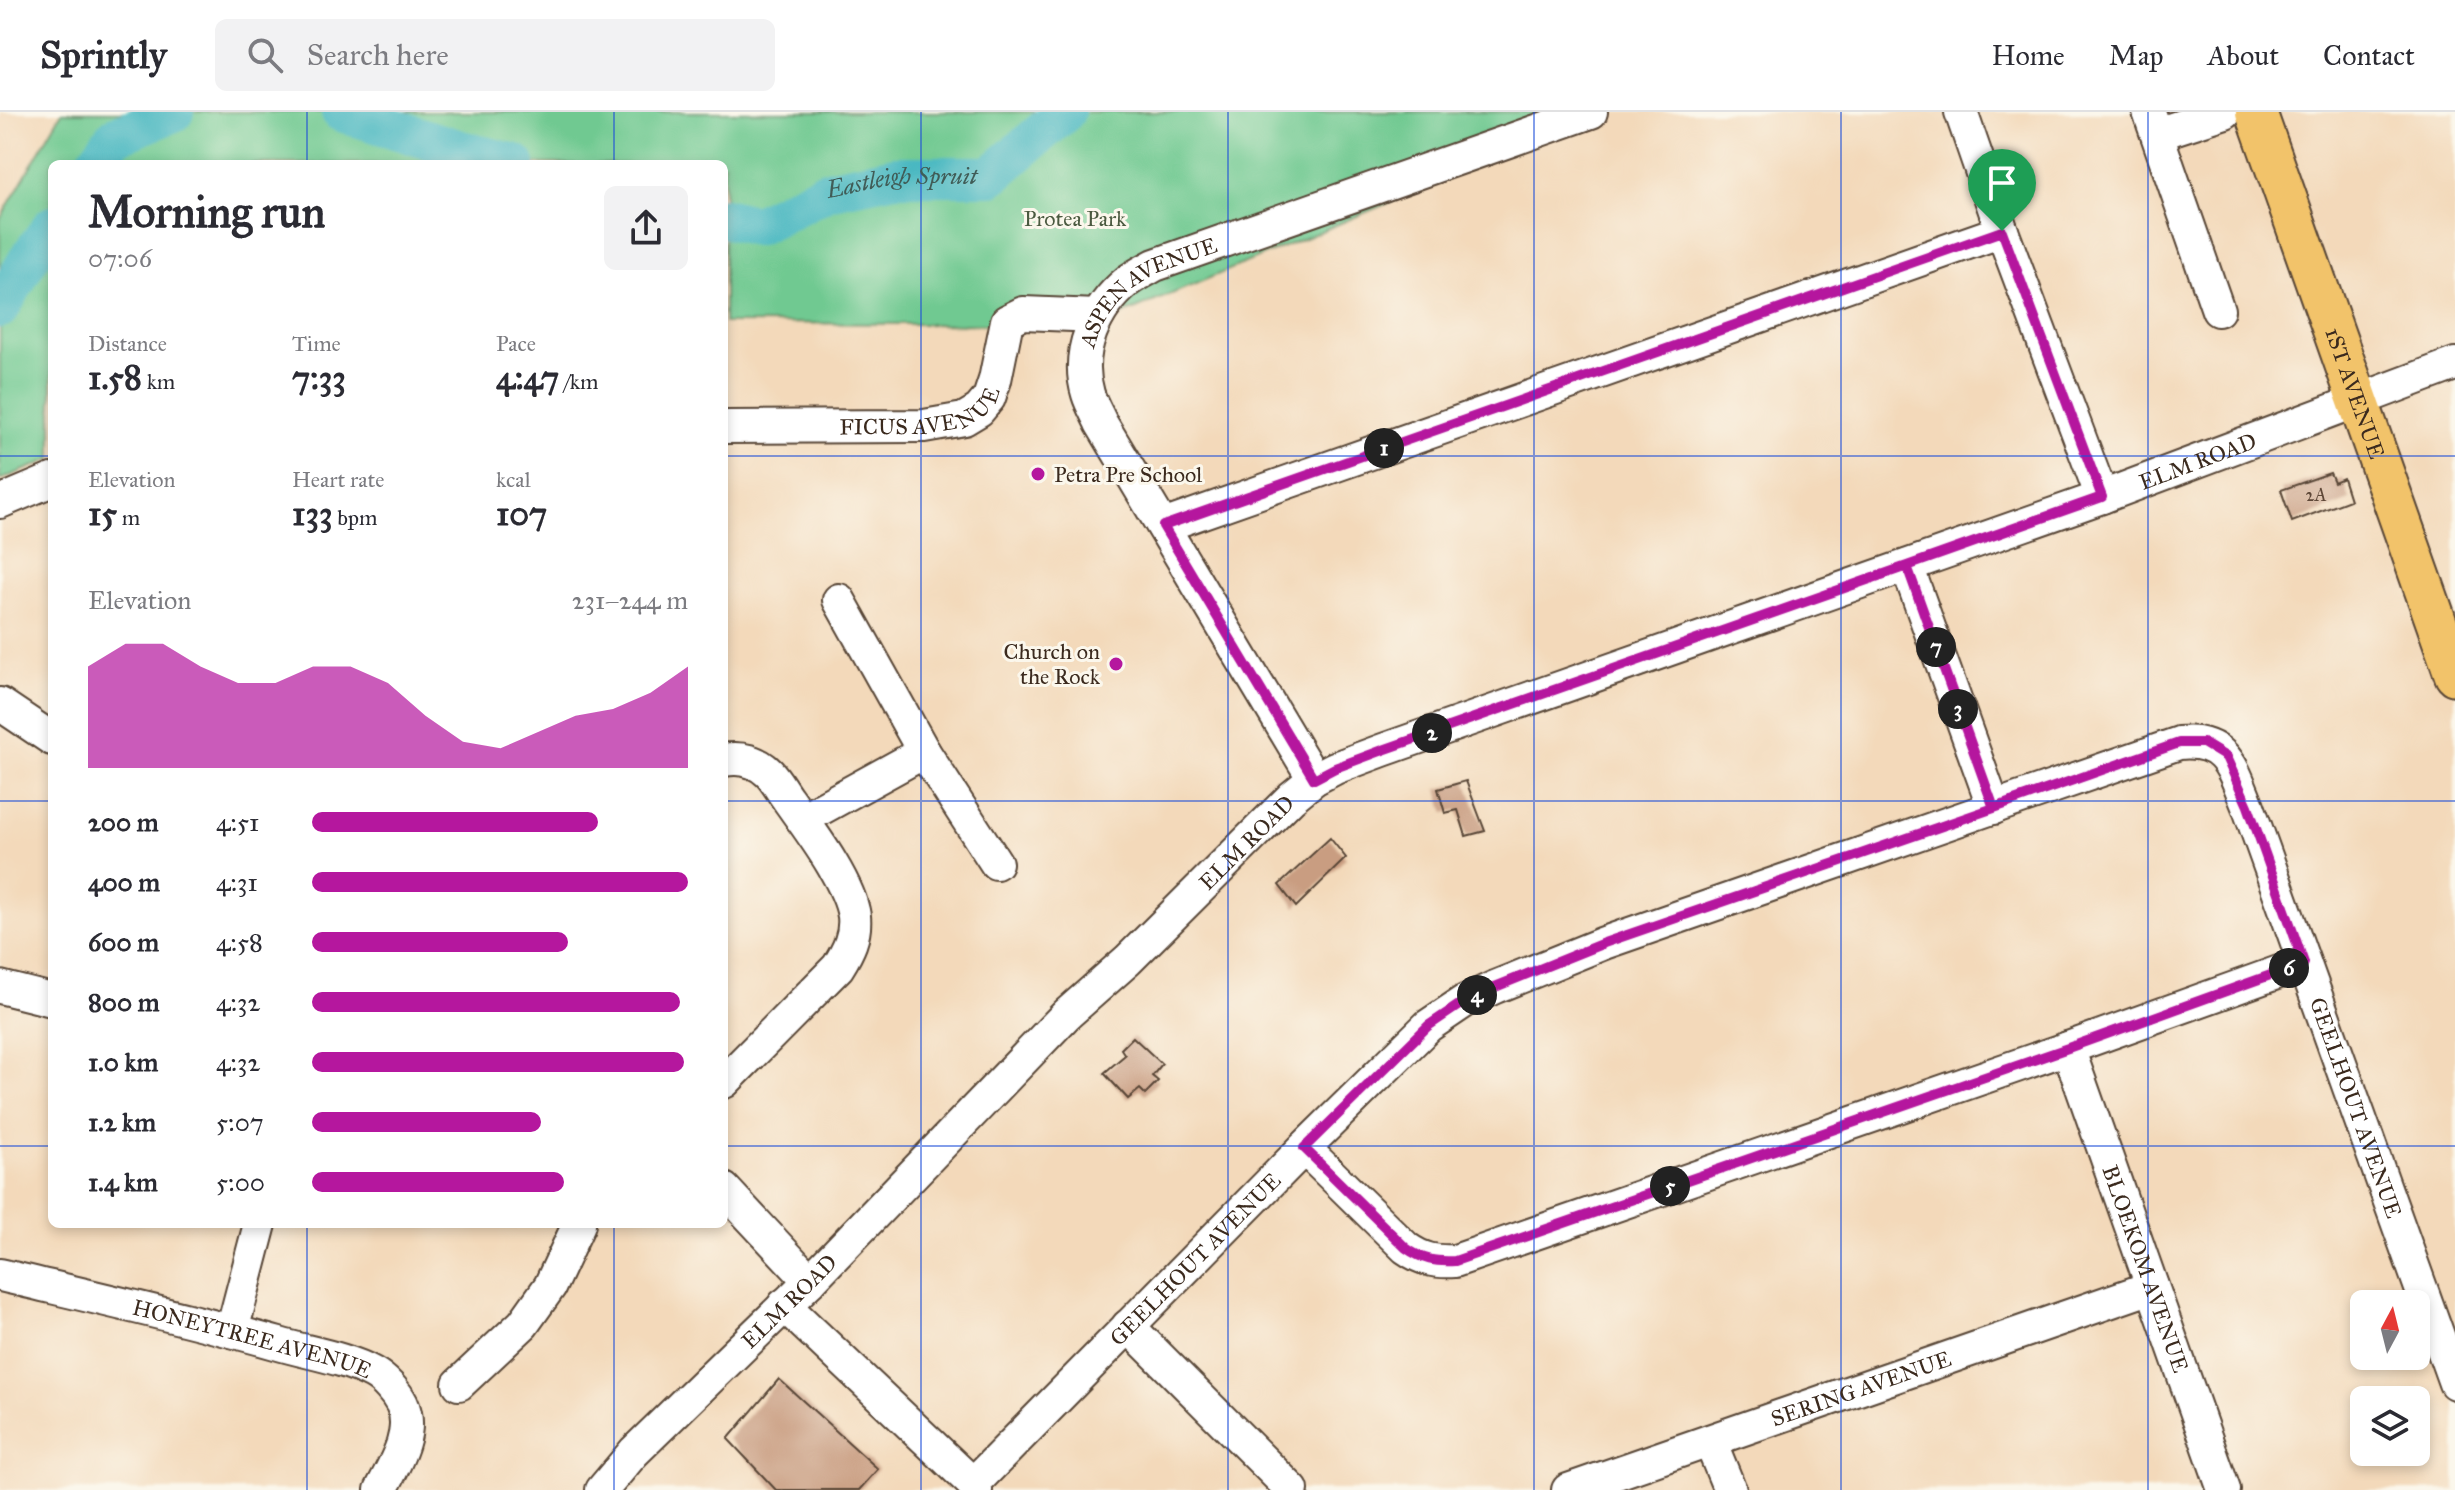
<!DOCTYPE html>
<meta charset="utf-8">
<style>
:root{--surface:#fff;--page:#f2f2f3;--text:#2b2b33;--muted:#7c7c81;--line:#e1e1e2;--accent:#b5179e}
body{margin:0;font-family:"IM FELL Great Primer",serif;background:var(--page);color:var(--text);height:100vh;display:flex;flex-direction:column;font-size:30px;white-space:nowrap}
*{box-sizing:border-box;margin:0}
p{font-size:26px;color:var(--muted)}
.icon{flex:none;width:44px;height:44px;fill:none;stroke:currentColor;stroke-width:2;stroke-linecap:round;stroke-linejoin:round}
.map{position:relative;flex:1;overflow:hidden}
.drawer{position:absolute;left:48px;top:48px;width:680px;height:1068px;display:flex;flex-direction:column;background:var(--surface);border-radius:12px;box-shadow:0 4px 12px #0003}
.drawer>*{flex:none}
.needle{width:52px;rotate:7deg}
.controls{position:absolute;left:2350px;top:1178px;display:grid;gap:16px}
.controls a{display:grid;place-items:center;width:80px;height:80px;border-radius:12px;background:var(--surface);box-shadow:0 4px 12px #0003;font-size:40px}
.pin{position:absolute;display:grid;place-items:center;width:68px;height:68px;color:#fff;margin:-82px -34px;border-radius:50% 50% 50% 0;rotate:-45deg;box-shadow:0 0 8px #0007}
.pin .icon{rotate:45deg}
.km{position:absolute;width:40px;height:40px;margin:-20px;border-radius:50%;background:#222;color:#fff;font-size:22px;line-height:40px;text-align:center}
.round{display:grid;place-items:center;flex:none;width:84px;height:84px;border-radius:12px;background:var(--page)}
.summary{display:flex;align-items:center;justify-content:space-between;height:136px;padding:0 40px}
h1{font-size:44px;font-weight:800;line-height:60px}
.stats{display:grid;grid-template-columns:repeat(3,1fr);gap:12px;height:136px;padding:8px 40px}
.stats div{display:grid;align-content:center}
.stats b{font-size:34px;font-weight:800}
.stats small{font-size:22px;font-weight:400}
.stats p{font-size:22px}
.chart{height:224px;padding:16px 40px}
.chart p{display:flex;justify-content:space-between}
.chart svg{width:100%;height:144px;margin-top:8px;fill:var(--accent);opacity:.7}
ul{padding:0 40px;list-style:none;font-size:26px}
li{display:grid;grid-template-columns:128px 96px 1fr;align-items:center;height:60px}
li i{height:20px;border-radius:10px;background:var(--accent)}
header{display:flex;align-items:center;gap:48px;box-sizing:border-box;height:112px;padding:0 40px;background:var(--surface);border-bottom:2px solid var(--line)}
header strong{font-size:38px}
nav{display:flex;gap:44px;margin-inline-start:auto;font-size:28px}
.search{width:560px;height:72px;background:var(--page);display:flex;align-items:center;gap:20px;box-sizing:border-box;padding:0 28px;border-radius:12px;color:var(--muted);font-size:30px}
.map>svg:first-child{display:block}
</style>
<header>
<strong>Sprintly</strong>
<div class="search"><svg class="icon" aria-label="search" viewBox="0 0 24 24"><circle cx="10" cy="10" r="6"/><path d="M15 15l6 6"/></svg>Search here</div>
<nav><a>Home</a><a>Map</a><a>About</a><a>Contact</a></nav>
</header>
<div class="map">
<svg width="2455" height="1378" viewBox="0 0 2455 1378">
<rect width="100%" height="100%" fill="#fbf7ec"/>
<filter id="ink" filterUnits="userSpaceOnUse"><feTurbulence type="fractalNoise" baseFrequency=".0125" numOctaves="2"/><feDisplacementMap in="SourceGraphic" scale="16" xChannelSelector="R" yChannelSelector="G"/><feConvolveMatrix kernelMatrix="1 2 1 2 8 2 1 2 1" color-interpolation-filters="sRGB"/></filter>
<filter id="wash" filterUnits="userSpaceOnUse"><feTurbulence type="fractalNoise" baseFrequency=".006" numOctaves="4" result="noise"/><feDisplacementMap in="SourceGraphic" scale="32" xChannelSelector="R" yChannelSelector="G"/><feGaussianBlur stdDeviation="1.8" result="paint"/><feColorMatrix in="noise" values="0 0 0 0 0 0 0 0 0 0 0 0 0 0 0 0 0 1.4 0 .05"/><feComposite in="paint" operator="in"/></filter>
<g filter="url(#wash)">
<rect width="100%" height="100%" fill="#f3d9ba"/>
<path fill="#6fc991" stroke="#557a58" stroke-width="2" d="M62,0H1604L1098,213L724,211V52H52V347L0,368V107Z"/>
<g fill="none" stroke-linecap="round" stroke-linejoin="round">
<g stroke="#49b8c1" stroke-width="40">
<path d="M341,0L464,39L515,52"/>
<path d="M95,52L115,24L174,0"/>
<path id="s1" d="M724,106L756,114L828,78L895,64H991L1065,0"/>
<path d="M0,196L29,146L52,114"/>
</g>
</g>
<g id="blocks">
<g fill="#c99d81">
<path d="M2330,361L2334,370L2343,366L2350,388L2292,410L2281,378Z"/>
<path d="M1466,669L1485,719L1466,724L1458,698L1445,701L1438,677Z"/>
<path d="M1330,726L1346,746L1296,795L1279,773Z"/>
<path d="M1133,925L1162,952L1152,964L1158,969L1145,982L1140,977L1128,987L1104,961L1125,943L1121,937Z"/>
<path d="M779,1267L878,1357L859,1378H776L728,1327Z"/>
</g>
</g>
</g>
<g filter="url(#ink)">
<use href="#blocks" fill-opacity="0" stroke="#574435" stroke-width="2"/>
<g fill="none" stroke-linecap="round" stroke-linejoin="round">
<defs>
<g id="minor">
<path d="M1961,0L2002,119L2102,385"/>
<path d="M2149,0L2218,198"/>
<path d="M2157,22L2225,0"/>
<path id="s2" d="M724,315L924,314L964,307L979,298L989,286L995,268L1007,209L1023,201L1098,204"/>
<path d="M0,390L52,368"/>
<path d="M1163,414L2002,119"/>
<path d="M1907,454L1994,696"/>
<path d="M839,488L924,640"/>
<path d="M0,592L52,627"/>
<path d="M724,648C741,645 757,649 769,661C776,668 781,678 787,686C808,716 849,769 854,804C856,824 848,839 838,855L724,970"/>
<path id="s3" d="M1314,667L1101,311C1097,302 1091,292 1088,282C1075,240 1095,196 1128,169C1136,163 1146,158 1155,153L1591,0"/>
<path d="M802,707L924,640L996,751"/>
<path d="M0,875L52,888"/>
<path id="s4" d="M2068,936L2224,1378"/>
<path d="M1304,1036L1406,1136C1423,1148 1435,1150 1455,1149L2068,936L2304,851"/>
<path d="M724,1077L810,1169"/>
<path id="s5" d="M0,1163C93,1185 187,1206 279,1232C310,1241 345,1246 373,1261C384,1267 396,1280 402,1292C415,1320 394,1353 381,1378"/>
<path d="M784,1193L973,1372L976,1378"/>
<path d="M1128,1214L1292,1378"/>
<path d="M232,1219L260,1112"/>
<path d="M459,1272L523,1212L550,1174L579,1112"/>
<path d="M1710,1329L1730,1378"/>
<path id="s6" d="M973,1372L1304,1036L1428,914L1465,889L1495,875L1604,831L2179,631C2227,626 2233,658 2248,694L2455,1271"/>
<path id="s7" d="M602,1378L634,1340L810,1169L1067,902L1128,848L1292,685L1314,667L1335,656L1383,638L2102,385L2455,252"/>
<path id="s8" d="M1568,1378L2152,1175"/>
</g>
<g id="major">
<path id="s9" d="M2256,0L2455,563"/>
</g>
</defs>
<use href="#minor" stroke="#574435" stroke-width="36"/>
<use href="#major" stroke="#574435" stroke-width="44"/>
<use href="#minor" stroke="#fff" stroke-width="32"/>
<use href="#major" stroke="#f2c36a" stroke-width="40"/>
</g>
</g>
<g fill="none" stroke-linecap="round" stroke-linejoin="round" filter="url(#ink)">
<defs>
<path id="route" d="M2002,119L1163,414L1314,667L1335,656L1383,638L1907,454L1994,696L1604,831L1495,875L1465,889L1428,914L1304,1036L1406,1136C1423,1148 1435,1150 1455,1149L2068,936L2304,851L2248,694L2226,645L2203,631H2179L1994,696L1907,454L2102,385L2002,119"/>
</defs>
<use href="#route" stroke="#fff" stroke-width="16"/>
<use href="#route" stroke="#b5179e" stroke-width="10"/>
</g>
<path fill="none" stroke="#1d4ed8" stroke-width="2" stroke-opacity="0.55" d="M307,0V52M614,0V52M921,0V1378M1228,0V1378M1534,0V1378M1841,0V1378M2148,0V1378M0,344H52M724,344H2455M0,689H52M724,689H2455M0,1034H52M724,1034H2455M307,1112V1378M614,1112V1378"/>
<g fill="#b5179e" stroke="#fbf7ec" stroke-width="3">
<circle cx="1038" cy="362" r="8"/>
<circle cx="1116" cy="552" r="8"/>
</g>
<g text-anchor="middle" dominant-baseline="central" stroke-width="6" stroke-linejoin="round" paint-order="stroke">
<g font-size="18" fill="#5e4737">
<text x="2316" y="383">2A</text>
</g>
<g font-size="22" fill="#4b5a40" stroke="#fbf7ec">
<text x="1075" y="106">Protea Park</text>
</g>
<g font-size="22" fill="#3b2a1e" stroke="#fbf7ec">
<text stroke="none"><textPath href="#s3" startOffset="582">ASPEN AVENUE</textPath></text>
<text stroke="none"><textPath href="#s9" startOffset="298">1ST AVENUE</textPath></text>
<text stroke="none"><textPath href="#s2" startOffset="200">FICUS AVENUE</textPath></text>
<text stroke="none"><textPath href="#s7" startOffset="1946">ELM ROAD</textPath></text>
<text stroke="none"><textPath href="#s7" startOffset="914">ELM ROAD</textPath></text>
<text stroke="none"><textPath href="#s6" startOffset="1874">GEELHOUT AVENUE</textPath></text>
<text stroke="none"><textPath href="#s6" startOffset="316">GEELHOUT AVENUE</textPath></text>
<text stroke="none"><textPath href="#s4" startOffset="234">BLOEKOM AVENUE</textPath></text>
<text stroke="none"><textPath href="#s7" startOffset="266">ELM ROAD</textPath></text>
<text stroke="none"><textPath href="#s5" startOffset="260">HONEYTREE AVENUE</textPath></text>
<text stroke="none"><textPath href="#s8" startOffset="310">SERING AVENUE</textPath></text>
</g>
<g font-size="22" fill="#3b2a1e" stroke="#fbf7ec" text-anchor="start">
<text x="1054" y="362">Petra Pre School</text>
<text x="1100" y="539" text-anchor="end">Church on<tspan x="1100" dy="25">the Rock</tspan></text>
</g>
<g font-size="24" font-style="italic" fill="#405c57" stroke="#fbf7ec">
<text stroke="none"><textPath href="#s1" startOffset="188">Eastleigh Spruit</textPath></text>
</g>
</g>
</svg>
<div class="controls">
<a><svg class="needle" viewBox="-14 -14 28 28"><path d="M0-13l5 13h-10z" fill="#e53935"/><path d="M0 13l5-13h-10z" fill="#7c7c81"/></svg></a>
<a><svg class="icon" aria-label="layers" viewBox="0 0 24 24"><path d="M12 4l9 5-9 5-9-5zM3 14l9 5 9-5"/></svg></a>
</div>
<div class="pin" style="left:2002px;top:119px;background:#1e9e55"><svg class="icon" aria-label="arrive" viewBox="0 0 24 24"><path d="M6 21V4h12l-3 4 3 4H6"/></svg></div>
<b class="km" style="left:1384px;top:336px">1</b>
<b class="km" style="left:1432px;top:621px">2</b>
<b class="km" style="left:1958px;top:597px">3</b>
<b class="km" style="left:1477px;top:883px">4</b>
<b class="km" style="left:1670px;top:1074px">5</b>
<b class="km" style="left:2289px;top:856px">6</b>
<b class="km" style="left:1936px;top:535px">7</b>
<section class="drawer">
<div class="summary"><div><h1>Morning run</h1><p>07:06</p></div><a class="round"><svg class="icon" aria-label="share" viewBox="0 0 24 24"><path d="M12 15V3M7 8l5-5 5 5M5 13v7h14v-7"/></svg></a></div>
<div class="stats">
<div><p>Distance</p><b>1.58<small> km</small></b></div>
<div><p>Time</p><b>7:33</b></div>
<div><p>Pace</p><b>4:47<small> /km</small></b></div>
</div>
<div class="stats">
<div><p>Elevation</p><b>15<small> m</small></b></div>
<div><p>Heart rate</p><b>133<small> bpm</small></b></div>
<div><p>kcal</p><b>107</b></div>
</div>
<div class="chart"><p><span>Elevation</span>231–244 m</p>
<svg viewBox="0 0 160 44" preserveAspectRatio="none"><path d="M0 44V13L10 6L20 6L30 13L40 18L50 18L60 13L70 13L80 18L90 28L100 36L110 38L120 33L130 28L140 26L150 21L160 13V44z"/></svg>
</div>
<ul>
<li><b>200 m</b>4:51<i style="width:76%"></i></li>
<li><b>400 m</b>4:31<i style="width:100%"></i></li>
<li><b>600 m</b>4:58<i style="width:68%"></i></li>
<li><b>800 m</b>4:32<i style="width:98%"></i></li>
<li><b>1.0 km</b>4:32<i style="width:99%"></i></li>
<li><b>1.2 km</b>5:07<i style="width:61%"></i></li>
<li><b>1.4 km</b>5:00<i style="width:67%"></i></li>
</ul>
</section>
</div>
